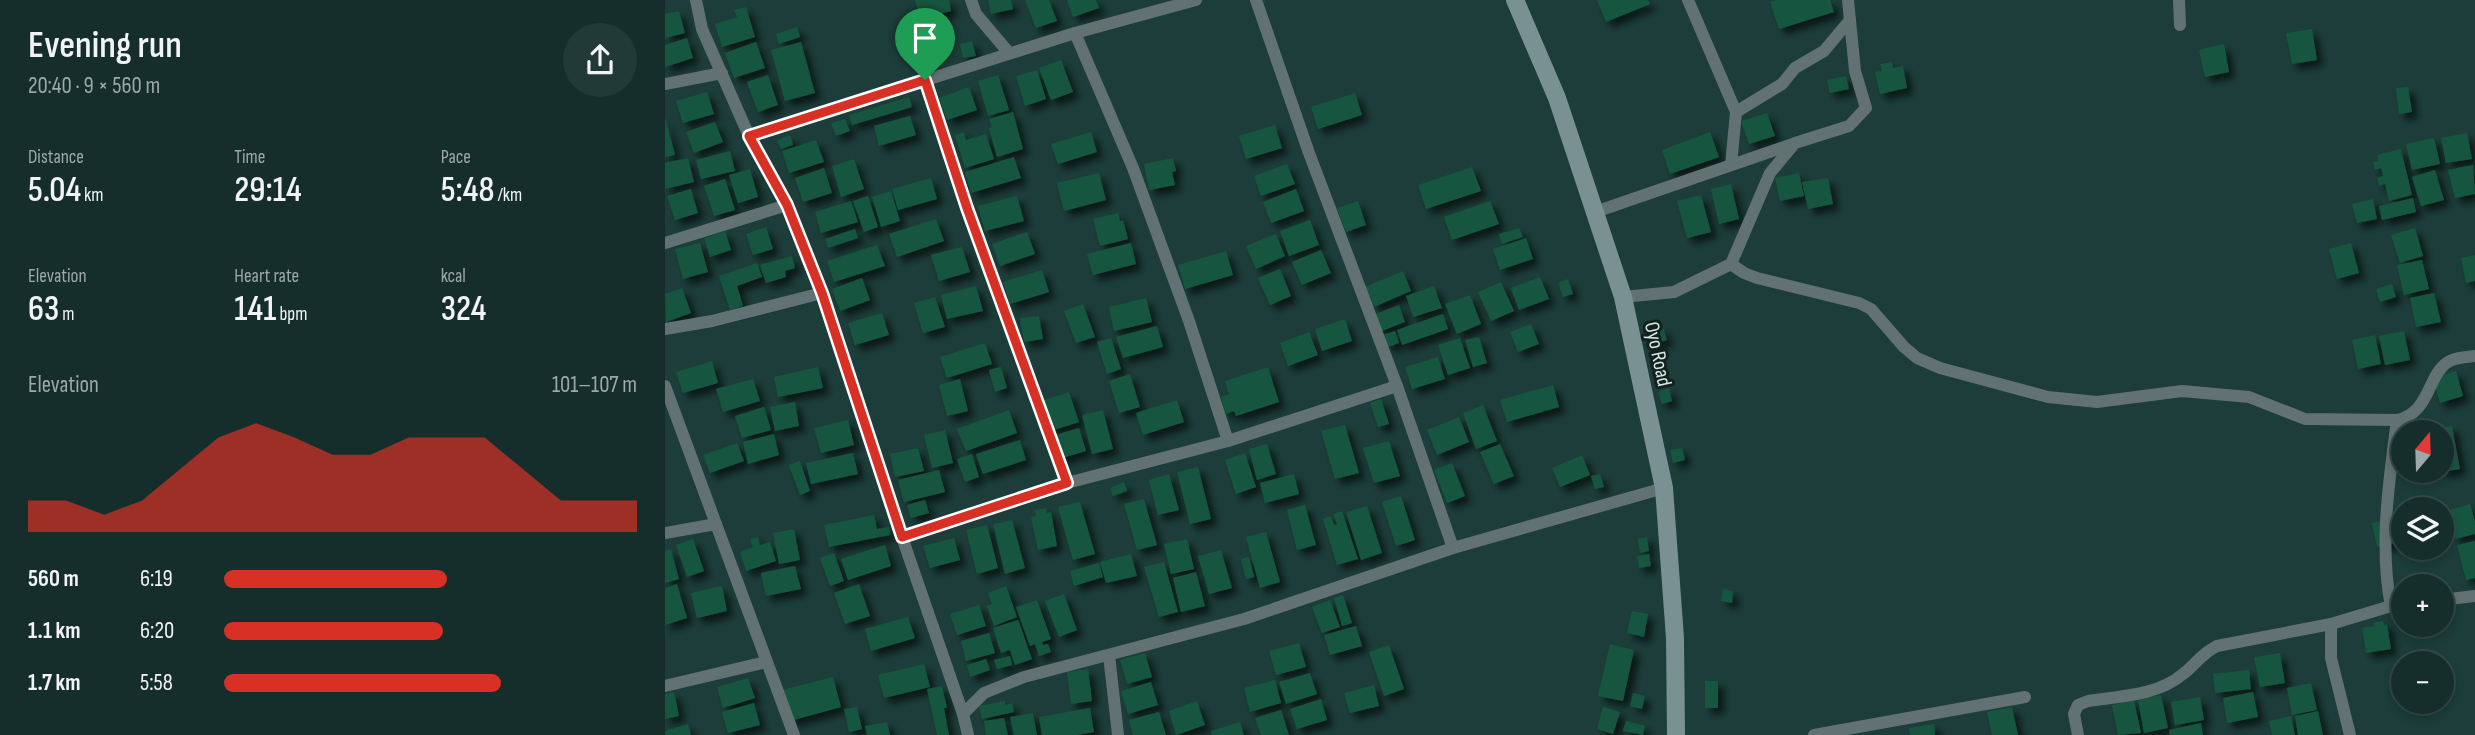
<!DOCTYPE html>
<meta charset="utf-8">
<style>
:root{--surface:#152e2b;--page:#223a37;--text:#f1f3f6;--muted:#9da8a9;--line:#344a47;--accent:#d93025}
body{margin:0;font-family:"Sofia Sans Condensed",sans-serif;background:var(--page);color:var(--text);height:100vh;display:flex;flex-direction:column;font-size:26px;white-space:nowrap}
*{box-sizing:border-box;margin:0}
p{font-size:23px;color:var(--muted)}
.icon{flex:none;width:38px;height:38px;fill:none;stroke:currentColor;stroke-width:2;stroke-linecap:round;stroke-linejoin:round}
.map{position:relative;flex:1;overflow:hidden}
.panel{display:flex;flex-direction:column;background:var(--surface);width:665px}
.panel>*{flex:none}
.needle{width:46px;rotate:19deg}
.tools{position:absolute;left:1726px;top:420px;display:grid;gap:14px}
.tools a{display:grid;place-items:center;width:63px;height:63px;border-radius:50%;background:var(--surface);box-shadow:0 4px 10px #0003,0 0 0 2px var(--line);font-size:35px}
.pin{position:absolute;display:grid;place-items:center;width:60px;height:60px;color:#fff;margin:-72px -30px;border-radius:50% 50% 50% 0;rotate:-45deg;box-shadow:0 0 7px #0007}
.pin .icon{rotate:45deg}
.round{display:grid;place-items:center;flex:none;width:74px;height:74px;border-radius:37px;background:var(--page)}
.overview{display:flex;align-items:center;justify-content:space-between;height:119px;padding:0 28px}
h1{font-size:38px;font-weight:600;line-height:52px}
.metrics{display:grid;grid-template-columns:repeat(3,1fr);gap:10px;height:119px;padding:7px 28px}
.metrics div{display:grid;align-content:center}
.metrics b{font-size:35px;font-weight:600}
.metrics small{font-size:19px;font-weight:400}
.metrics p{font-size:19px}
.chart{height:196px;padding:14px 28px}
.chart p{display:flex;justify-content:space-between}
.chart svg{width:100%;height:126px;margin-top:7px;fill:var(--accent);opacity:.7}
ul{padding:0 28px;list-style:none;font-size:23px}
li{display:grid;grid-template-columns:112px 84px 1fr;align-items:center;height:52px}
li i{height:18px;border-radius:9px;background:var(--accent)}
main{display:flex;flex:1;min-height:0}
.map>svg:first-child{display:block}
</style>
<main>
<section class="panel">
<div class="overview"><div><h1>Evening run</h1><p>20:40 · 9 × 560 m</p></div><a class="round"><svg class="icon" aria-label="share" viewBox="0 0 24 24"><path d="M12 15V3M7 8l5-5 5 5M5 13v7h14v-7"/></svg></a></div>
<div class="metrics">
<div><p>Distance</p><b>5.04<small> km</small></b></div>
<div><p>Time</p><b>29:14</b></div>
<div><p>Pace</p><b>5:48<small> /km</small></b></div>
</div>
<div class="metrics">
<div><p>Elevation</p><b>63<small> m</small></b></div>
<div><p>Heart rate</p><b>141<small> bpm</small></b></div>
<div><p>kcal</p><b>324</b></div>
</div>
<div class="chart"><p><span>Elevation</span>101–107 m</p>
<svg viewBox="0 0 160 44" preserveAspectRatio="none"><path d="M0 44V33L10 33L20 38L30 33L40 22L50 11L60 6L70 11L80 17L90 17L100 11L110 11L120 11L130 22L140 33L150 33L160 33V44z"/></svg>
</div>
<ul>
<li><b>560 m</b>6:19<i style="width:54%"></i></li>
<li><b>1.1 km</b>6:20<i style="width:53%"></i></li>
<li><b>1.7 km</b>5:58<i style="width:67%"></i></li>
</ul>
</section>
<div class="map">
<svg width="1810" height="735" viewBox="0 0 1810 735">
<defs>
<filter id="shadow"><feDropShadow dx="6" dy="6" stdDeviation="3.5" flood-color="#0009"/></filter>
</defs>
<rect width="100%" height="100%" fill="#1c3d39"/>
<g fill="#14573f" filter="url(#shadow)">
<path d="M250,0H284L286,11L255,19Z"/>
<path d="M323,0H346L348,9L326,14Z"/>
<path d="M360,0H384L392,21L371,28Z"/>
<path d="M402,0H431L434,8L408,17Z"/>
<path d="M932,0H983L985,4L941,22Z"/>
<path d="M1112,0H1165L1169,12L1114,29L1105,2Z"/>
<path d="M81,7L90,37L57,47L50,24L72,17L69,10Z"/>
<path d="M14,11L20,33L0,38V14Z"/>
<path d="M132,27L135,37L114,44L111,34Z"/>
<path d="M1647,29L1652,60L1627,64L1621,33Z"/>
<path d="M22,38L28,58L0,67V45Z"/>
<path d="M307,41L311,56L298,58L295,44Z"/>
<path d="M91,42L100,68L69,78L60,53Z"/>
<path d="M136,42L150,93L120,101L106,50Z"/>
<path d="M1559,44L1564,72L1540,77L1534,50Z"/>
<path d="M396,60L408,92L386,100L374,68Z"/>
<path d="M1227,62L1228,68L1238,66L1242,88L1215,94L1210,72L1217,71L1215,64Z"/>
<path d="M372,70L381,99L360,106L351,76Z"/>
<path d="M103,75L113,105L93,112L82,82Z"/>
<path d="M333,75L344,110L323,116L313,81Z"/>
<path d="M1181,76L1184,89L1165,93L1162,80Z"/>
<path d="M304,87L312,110L282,120L274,98Z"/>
<path d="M1743,87L1747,112L1734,114L1731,88Z"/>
<path d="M42,92L49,114L18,123L11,101Z"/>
<path d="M690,93L697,115L653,129L646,107Z"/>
<path d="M244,97L247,107L187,125L184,115Z"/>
<path d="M348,112L358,149L332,157L324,128L327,127L324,119Z"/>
<path d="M1102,113L1110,136L1084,144L1076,121Z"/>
<path d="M245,116L251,135L214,146L209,126Z"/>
<path d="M0,117L10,155L0,157Z"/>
<path d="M180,119L185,131L171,136L166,123Z"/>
<path d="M50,122L58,142L29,153L21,132Z"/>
<path d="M610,125L617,148L581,159L574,136Z"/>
<path d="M299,132L301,140L321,134L329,159L300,168L290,135Z"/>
<path d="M426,132L432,152L393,164L386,144Z"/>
<path d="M1045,132L1054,157L1005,174L997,150Z"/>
<path d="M1802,133L1807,159L1781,163L1776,138Z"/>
<path d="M125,135L128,145L116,149L112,140Z"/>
<path d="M1769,138L1775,164L1747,170L1741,144Z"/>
<path d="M151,140L159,162L124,173L117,151Z"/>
<path d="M1736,149L1747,195L1724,201L1720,184L1714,186L1712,178L1718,176L1716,168L1710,170L1708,162L1714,161L1712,155Z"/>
<path d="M65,151L70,171L36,179L31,160Z"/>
<path d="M349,157L356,178L306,193L300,172Z"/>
<path d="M23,158L29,182L0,189V163Z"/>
<path d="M508,158L511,171L507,172L510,185L484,190L479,164Z"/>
<path d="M189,159L199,189L176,197L167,166Z"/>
<path d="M622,164L630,184L596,196L589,176Z"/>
<path d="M1808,165L1810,194L1790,198L1783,170Z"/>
<path d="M807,167L816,191L761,209L753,185Z"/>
<path d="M159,168L167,193L138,202L130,178Z"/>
<path d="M85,169L93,197L73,203L64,175Z"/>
<path d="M1770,170L1779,200L1756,206L1747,177Z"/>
<path d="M434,173L441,200L399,211L392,183Z"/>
<path d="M1134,173L1139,196L1115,201L1110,178Z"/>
<path d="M266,178L272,199L233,210L227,189Z"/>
<path d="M1163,178L1168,204L1143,209L1137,182Z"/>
<path d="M60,179L70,210L49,216L39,186Z"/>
<path d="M1066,184L1074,219L1054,224L1046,189Z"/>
<path d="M26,189L33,213L10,220L2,196Z"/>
<path d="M631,189L639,211L606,223L598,202Z"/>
<path d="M226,191L235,221L216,227L207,197Z"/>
<path d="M1036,195L1046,232L1022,238L1012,201Z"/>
<path d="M203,196L213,227L199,232L188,201Z"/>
<path d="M352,196L359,221L320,231L313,206Z"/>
<path d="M1748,198L1751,212L1717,220L1714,206Z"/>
<path d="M1708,199L1712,219L1692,223L1687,204Z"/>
<path d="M186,201L193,222L156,233L150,212Z"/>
<path d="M693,201L701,225L681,232L672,208Z"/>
<path d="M825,201L834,224L787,240L779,217Z"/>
<path d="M453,213L455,221L458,220L463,239L435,246L428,219Z"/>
<path d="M271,219L279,241L232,257L224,234Z"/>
<path d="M645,220L654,245L624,256L615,231Z"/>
<path d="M101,227L108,249L88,255L81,234Z"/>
<path d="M854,228L858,237L837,244L834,234Z"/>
<path d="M1750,228L1758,256L1735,263L1726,235Z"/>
<path d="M190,229L193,238L163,248L160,239Z"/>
<path d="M60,231L66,250L45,257L39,238Z"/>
<path d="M362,232L370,254L335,266L327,244Z"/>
<path d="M611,234L620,256L591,269L581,246Z"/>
<path d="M861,238L868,259L835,270L828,249Z"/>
<path d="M35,243L43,272L18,279L10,249Z"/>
<path d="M466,243L471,264L428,275L422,254Z"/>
<path d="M1686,243L1694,273L1672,279L1664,249Z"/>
<path d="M212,245L220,266L169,282L162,261Z"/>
<path d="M297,247L305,272L274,281L266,255Z"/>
<path d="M656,250L666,273L637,285L627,262Z"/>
<path d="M561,251L568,275L520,289L513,265Z"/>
<path d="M1810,255V281L1801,283L1796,258Z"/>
<path d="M127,256L130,268L120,271L121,277L101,283L95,265Z"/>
<path d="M1757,260L1764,289L1739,295L1732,265Z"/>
<path d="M92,263L97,277L72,286L78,306L65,310L54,276Z"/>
<path d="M615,269L626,296L605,305L593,278Z"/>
<path d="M377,270L384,292L345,304L338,282Z"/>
<path d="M738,271L746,291L709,307L700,287Z"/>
<path d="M875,277L884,299L854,310L846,288Z"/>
<path d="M197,278L205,300L175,311L167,289Z"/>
<path d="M903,279L908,294L898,297L893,283Z"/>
<path d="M836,282L849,311L826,321L813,292Z"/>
<path d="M1727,284L1731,297L1715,302L1711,289Z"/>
<path d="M311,286L318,311L282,319L276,295Z"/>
<path d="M769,286L777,308L748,317L741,296Z"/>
<path d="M17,288L26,313L1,322L0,294Z"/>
<path d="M1769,293L1776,322L1751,327L1745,298Z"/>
<path d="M805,295L816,324L792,334L780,304Z"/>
<path d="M270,297L280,327L258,333L249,303Z"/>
<path d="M481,298L487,322L449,331L444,307Z"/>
<path d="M418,304L430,337L411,343L399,311Z"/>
<path d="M734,305L740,322L714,332L708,315Z"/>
<path d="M217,313L224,335L190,345L183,323Z"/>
<path d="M778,314L783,329L737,345L732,330Z"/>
<path d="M374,316L378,339L359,342L355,318Z"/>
<path d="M680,319L687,341L657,351L650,329Z"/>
<path d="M866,324L874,344L853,352L845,332Z"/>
<path d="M492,326L498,347L458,358L451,337Z"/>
<path d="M998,328L1002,340L984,346L980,334Z"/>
<path d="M730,331L734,343L723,347L718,335Z"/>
<path d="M1739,331L1745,360L1720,365L1714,336Z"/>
<path d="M644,332L653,355L623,366L615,343Z"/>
<path d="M1710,335L1716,364L1693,369L1687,340Z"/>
<path d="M814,337L822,363L808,367L800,340Z"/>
<path d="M446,338L456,369L442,374L432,342Z"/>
<path d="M795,338L805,368L783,375L773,345Z"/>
<path d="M320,343L327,364L282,378L275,357Z"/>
<path d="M773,357L780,379L747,389L740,367Z"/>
<path d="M47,361L53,383L18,393L11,372Z"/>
<path d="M153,367L158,388L113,397L109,377Z"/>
<path d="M336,367L342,388L330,392L324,370Z"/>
<path d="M603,367L614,402L571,416L569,411L561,414L556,397L564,394L560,381Z"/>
<path d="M1791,371L1798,396L1775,403L1768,378Z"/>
<path d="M465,374L475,407L454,413L444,381Z"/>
<path d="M88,379L95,401L58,412L51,389Z"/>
<path d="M295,379L303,411L282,416L274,385Z"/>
<path d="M888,385L894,407L842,422L835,400Z"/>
<path d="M1004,388L1007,401L997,404L993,392Z"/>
<path d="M404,392L414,422L386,431L376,401Z"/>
<path d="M716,399L724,424L713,427L705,403Z"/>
<path d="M512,400L519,422L478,435L471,413Z"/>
<path d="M130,402L134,426L110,431L105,407Z"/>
<path d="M818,405L832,441L811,449L798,413Z"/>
<path d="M99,407L106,430L77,438L70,416Z"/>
<path d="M344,410L352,433L301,451L292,429Z"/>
<path d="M438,410L448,449L427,454L417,415Z"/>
<path d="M794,417L804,442L772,455L762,430Z"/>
<path d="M183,420L189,445L156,453L149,428Z"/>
<path d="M680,425L694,473L670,479L656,431Z"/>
<path d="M1787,426L1795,469L1776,472V432H1767L1766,429Z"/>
<path d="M414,428L421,451L394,459L387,436Z"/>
<path d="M280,430L288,463L267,468L259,435Z"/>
<path d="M109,434L114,455L83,464L78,442Z"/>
<path d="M355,440L361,460L318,474L311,454Z"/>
<path d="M724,441L735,476L709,483L698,448Z"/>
<path d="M72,443L79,461L45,473L38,455Z"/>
<path d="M602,444L611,474L592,480L584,449Z"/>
<path d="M835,444L849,476L829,484L815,452Z"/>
<path d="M253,448L259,471L230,477L225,454Z"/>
<path d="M1017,448L1020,460L1008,463L1005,450Z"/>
<path d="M188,453L193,474L146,484L141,463Z"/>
<path d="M580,453L591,487L571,494L560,460Z"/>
<path d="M307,454L314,477L300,482L292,459Z"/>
<path d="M917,455L925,475L895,487L887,468Z"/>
<path d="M135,461L145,491L135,495L124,465Z"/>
<path d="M787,463L800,496L782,503L769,470Z"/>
<path d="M533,467L546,519L525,524L512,472Z"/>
<path d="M274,470L280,492L239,502L233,480Z"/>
<path d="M504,474L514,510L493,515L484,480Z"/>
<path d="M629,474L634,494L600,503L595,483Z"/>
<path d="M935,474L939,487L930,489L926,476Z"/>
<path d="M459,482L462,491L448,496L445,488Z"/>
<path d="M736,496L750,540L731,546L717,502Z"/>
<path d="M479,499L492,545L472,550L459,504Z"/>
<path d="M260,500L264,513L246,518L242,505Z"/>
<path d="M415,502L430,554L408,560L393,507Z"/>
<path d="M1805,504L1810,522V534L1790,539L1782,511Z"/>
<path d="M640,505L651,545L632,550L622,510Z"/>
<path d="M702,506L717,553L696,560L681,512Z"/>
<path d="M381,508L382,513L386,512L392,546L373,550L366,517L371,516L370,510Z"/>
<path d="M677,511L693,559L672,565L658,519L666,516L669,525L672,524L668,514Z"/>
<path d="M209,515L212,529L224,527L225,535L164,547L159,525Z"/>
<path d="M347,520L360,568L340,574L328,524Z"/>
<path d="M1725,520L1730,543L1712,547L1707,523Z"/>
<path d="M322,525L333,568L312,574L301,530Z"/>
<path d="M129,529L135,560L114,564L108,533Z"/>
<path d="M601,532L615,582L595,588L581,537Z"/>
<path d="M93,537L95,545L105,542L111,561L81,571L75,552L88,547L85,539Z"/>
<path d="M982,537L984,551L975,553L973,539Z"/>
<path d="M289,538L295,560L265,568L258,546Z"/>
<path d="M28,539L39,571L22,577L11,545Z"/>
<path d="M522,539L529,569L506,574L499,544Z"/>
<path d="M1810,541V578L1801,580L1792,545Z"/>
<path d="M220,545L226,566L183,580L176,559Z"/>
<path d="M6,549L14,579L0,583V551Z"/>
<path d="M556,550L567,588L544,594L533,556Z"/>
<path d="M169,553L179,581L165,586L155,558Z"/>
<path d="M466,554L472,576L441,583L435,562Z"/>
<path d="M984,554L986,566L974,568L972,556Z"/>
<path d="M584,557L589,577L581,579L576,559Z"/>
<path d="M499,562L513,612L494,617L479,567Z"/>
<path d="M434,563L438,577L409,586L405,571Z"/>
<path d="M130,566L136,589L101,596L96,573Z"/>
<path d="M531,572L540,606L516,612L508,578Z"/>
<path d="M12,584L22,618L0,625V588Z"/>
<path d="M194,584L205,616L180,624L169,593Z"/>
<path d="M57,586L62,611L32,618L26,593Z"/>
<path d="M341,586L352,617L329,626L322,606L327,604L323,593Z"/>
<path d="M1058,589L1068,591L1067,603L1056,601Z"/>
<path d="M399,594L412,630L394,637L380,601Z"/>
<path d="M678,595L687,623L677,626L669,598Z"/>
<path d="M372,600L386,639L377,642L378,645L383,644L386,652L374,656L370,644L365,646L351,607Z"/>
<path d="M665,600L675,627L657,633L647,607Z"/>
<path d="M314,605L321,626L292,635L285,614Z"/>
<path d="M967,611L983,614L979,637L962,633Z"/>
<path d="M243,617L250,638L206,651L200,629Z"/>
<path d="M353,620L367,659L350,665L345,650L336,653L328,628Z"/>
<path d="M1718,621L1719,625L1722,624L1726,649L1701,653L1697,628L1709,626L1708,623Z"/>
<path d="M691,626L697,646L665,655L659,635Z"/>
<path d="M324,633L330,653L301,661L296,641Z"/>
<path d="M634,643L641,667L611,675L604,651Z"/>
<path d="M945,644L969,650L958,701L933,696Z"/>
<path d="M724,645L739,689L719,696L704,652Z"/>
<path d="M480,653L487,677L462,684L455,660Z"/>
<path d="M1615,653L1620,683L1595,687L1589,657Z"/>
<path d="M345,656L347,665L332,669L329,660Z"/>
<path d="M321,659L325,670L305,677L302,665Z"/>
<path d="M259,664L265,687L219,698L213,675Z"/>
<path d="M423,669L427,701L406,704L402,672Z"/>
<path d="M1584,670L1586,689L1550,693L1548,674Z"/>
<path d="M645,673L652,694L621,704L614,682Z"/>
<path d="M168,677L176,707L125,721L117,690Z"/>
<path d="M83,678L90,698L58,708L52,687Z"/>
<path d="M610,680L616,703L585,712L579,688Z"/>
<rect x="1040" y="681" width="13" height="27"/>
<path d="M486,682L493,705L463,714L456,691Z"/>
<path d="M1646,683L1652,710L1627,715L1622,688Z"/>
<path d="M709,685L714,706L685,713L679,693Z"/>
<path d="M277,686L282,708H279L284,735H272L262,689Z"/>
<path d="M9,692L14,716L0,719V694Z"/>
<path d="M1588,692L1593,717L1562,723L1558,698Z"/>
<path d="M968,693L980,696L977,709L965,706Z"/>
<path d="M1496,695L1503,728L1479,733L1473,700Z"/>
<path d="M1535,697L1539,720L1510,725L1506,702Z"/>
<path d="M656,699L662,720L632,729L625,709Z"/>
<path d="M1469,700L1476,733L1453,735L1447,705Z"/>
<path d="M340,701V705L347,703L349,712L317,719L314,706Z"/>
<path d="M532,701L540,725L511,735L504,711Z"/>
<path d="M89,703L95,725L63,733L57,712Z"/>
<path d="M192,707L197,729L184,732L179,709Z"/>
<path d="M938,707L955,712L948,734L932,729Z"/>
<path d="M1347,707L1353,735H1327L1322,712Z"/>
<path d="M425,708L429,732L412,735H377L374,717Z"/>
<path d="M616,710L624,735H596L590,718Z"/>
<path d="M1653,711L1658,735H1633L1630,716Z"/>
<path d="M494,712L501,735H468L464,720Z"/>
<path d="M368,713L372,735H349L345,717Z"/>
<path d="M1626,716L1630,735H1607L1604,721Z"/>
<path d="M339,718L343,735H321L319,721Z"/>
<path d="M961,721L980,726L978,735L958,731Z"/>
<path d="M222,722L225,735H202L200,726Z"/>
<path d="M575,722L579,735H547L546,731Z"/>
<path d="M1536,723L1538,735H1505L1504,730Z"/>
<path d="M23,724L26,735H0V731Z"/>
<path d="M1269,724L1270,735H1245L1244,728Z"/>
</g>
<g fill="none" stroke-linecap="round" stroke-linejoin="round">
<g stroke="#627172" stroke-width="12">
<path d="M31,0L37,29L84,136L122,205L157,293L237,537L298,714"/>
<path d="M306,0L311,14L344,53"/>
<path d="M591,0L644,153L732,386"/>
<path d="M1023,0L1071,112L1066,165"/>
<path d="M1514,0L1515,25"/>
<path d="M410,33L468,168L524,321L563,441"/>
<path d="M260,80L302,208L402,483"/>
<path d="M0,84L57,73"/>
<path d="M1071,112L1117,84L1130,68L1159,51L1185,20"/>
<path d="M84,136L410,33L531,0"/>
<path d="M930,212L1128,144"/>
<path d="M0,243L122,205"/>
<path d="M1066,264L1105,173L1130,143L1184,126L1201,108L1190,71L1183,0"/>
<path d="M958,297L1009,292L1066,264L1079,273L1092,278L1194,303L1206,309L1239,347L1252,358L1275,368L1383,397L1432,402L1517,391L1584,397L1640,419L1732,420C1767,413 1762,370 1787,360C1794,357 1803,357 1810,356"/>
<path d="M0,329L47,321L157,293"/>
<path d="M0,386L129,735"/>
<path d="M0,533L51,524"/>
<path d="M237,537L402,483L563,441L732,386L788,548"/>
<path d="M1776,600L1810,596"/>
<path d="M1726,606C1714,546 1724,481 1732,420"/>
<path d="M1666,624V658L1685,735"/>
<path d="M444,655L453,735"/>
<path d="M0,686L101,662"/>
<path d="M303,735L298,714L319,693L359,677L579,619L788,548L999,488"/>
<path d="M1149,735L1360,697"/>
<path d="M1413,735L1409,714L1413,705L1423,701C1455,696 1492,696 1518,674C1531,664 1537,653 1552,646L1666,624L1726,606L1738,604"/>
</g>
<path stroke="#7a9193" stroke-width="18" d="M850,0L892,98L958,297L999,488L1010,638L1011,735"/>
</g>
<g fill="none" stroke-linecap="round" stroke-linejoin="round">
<defs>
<path id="route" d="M260,80L302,208L402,483L237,537L157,293L122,205L84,136Z"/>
</defs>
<use href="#route" stroke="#fff" stroke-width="14"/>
<use href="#route" stroke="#d93025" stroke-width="9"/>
</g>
<g text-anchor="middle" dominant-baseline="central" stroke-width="6" stroke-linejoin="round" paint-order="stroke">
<g font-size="21" fill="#d7e9e6" stroke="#13211f">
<text transform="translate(993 354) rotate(78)">Oyo Road</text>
</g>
</g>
</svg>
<div class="tools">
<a><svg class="needle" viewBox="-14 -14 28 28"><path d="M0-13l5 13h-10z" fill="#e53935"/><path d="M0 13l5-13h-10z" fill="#9da8a9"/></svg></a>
<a><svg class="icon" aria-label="layers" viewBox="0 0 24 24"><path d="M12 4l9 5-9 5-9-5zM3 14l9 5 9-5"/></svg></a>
<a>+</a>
<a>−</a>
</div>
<div class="pin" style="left:260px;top:80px;background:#1e9e55"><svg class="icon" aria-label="arrive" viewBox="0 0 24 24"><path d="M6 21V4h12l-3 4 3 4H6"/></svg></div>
</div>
</main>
